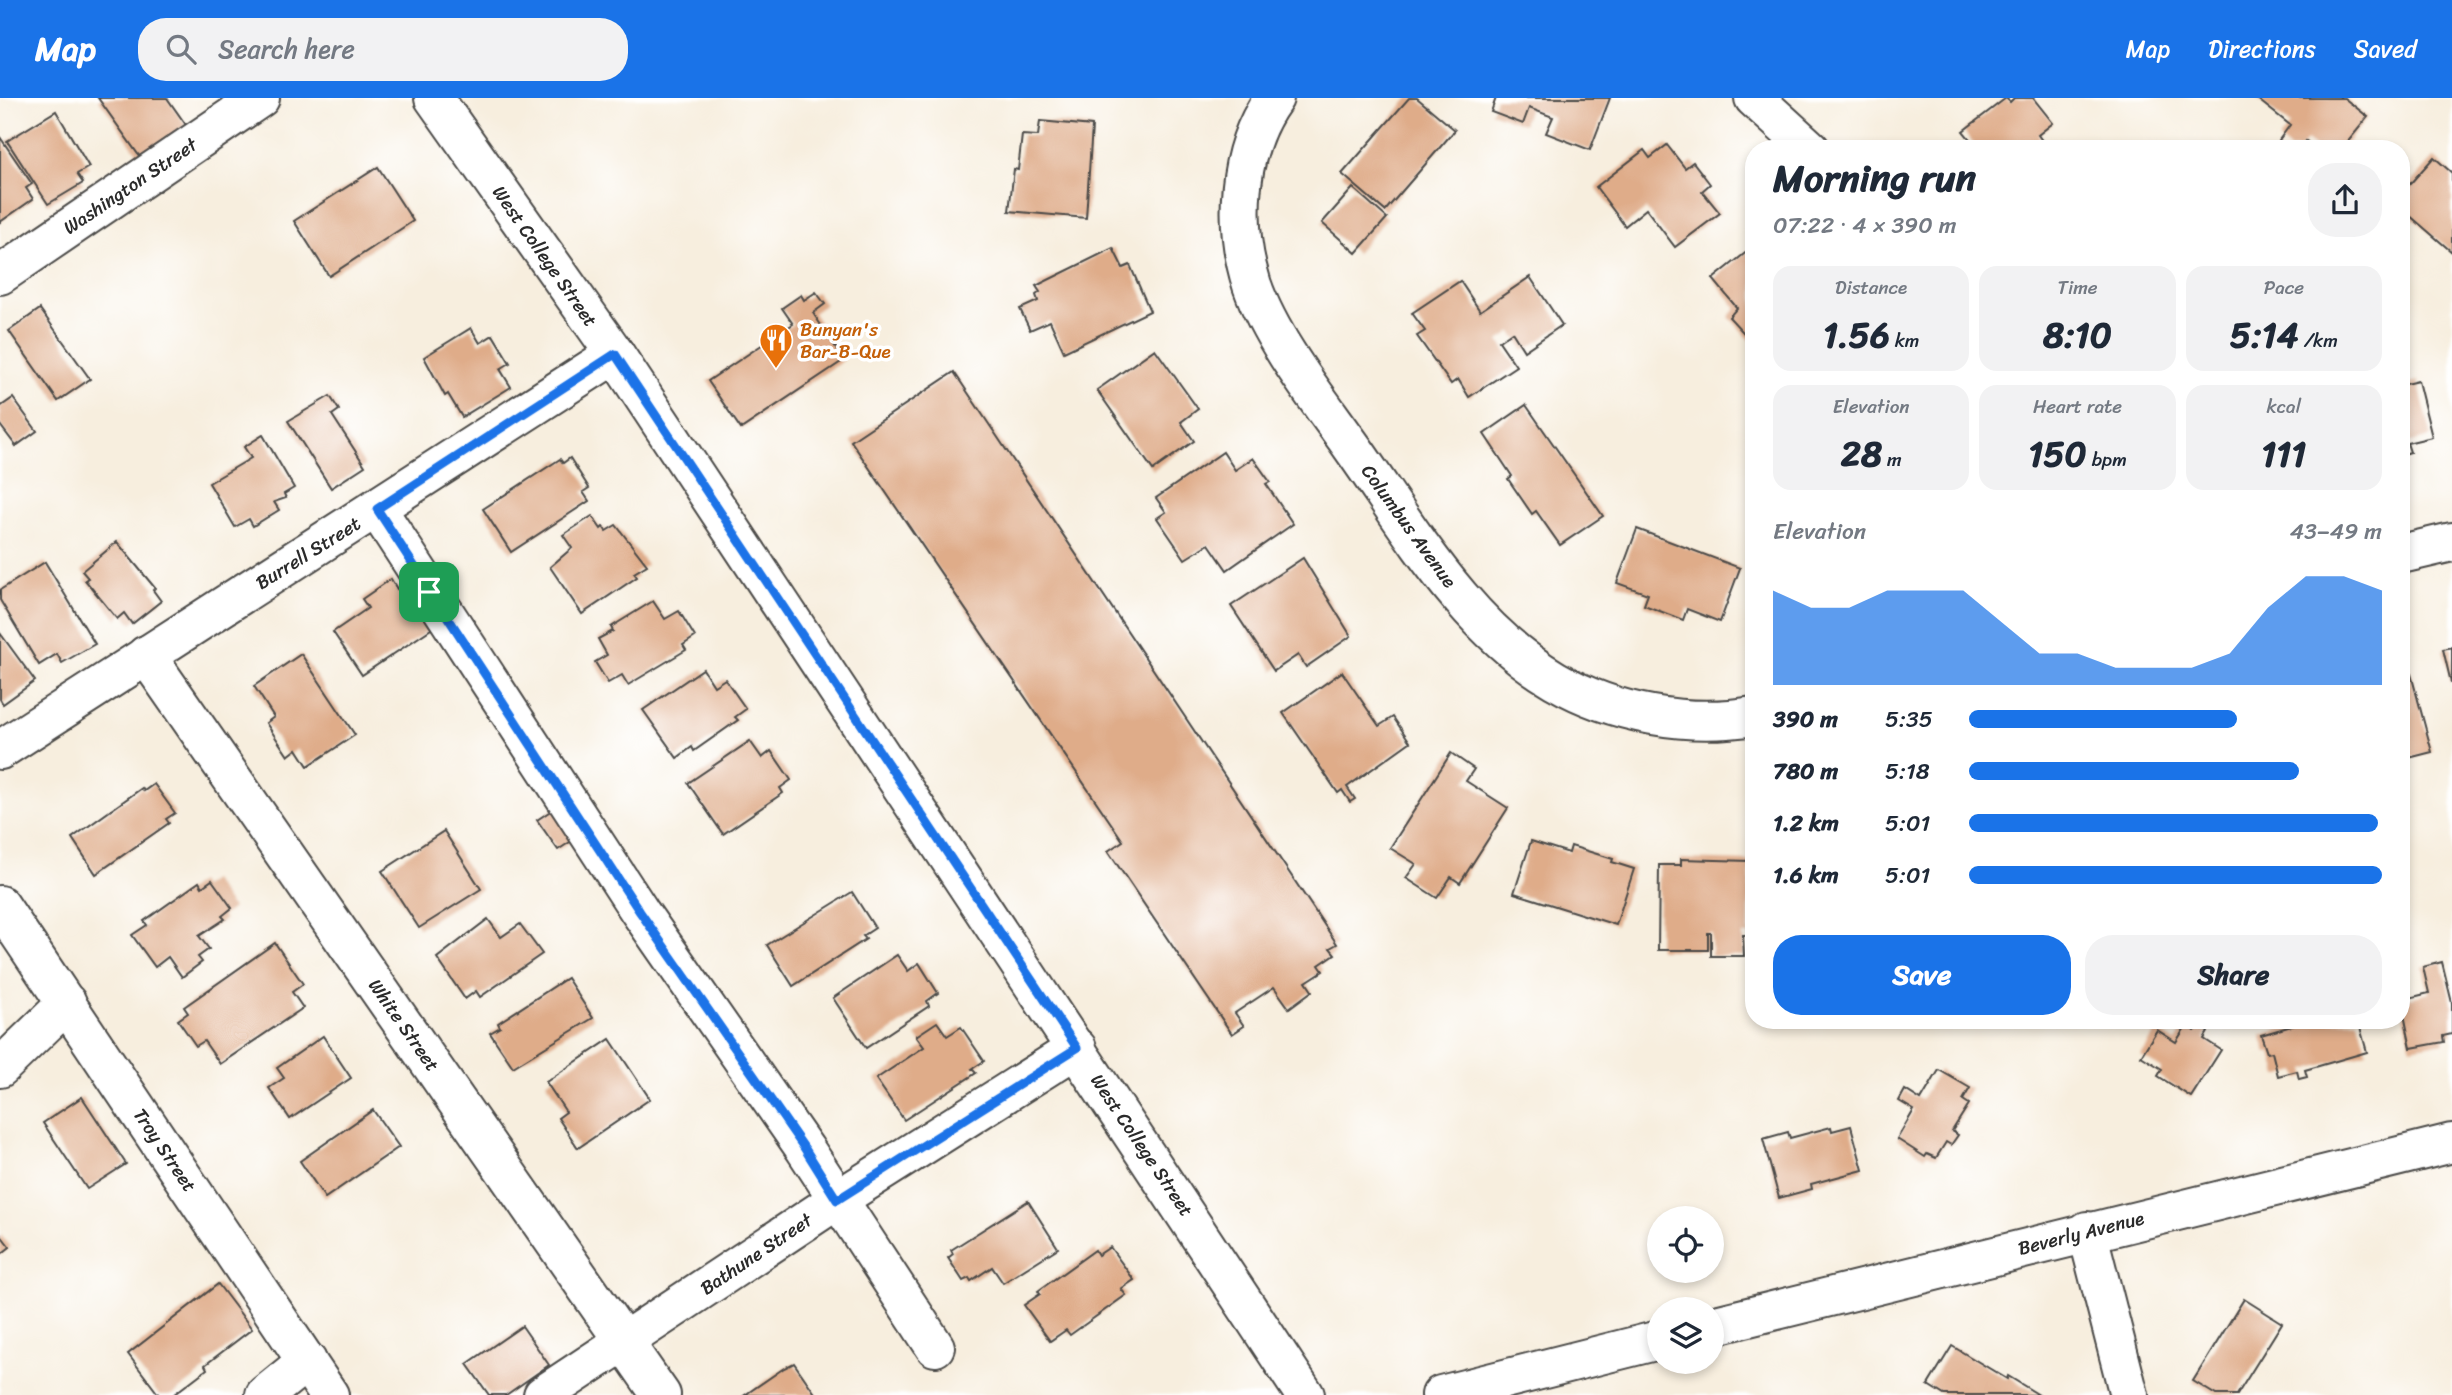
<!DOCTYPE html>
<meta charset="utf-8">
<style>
:root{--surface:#fff;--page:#f2f2f3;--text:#1f2937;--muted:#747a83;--accent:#1a73e8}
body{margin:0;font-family:Sriracha,sans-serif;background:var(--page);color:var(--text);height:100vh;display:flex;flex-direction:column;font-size:26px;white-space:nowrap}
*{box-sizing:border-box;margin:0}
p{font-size:23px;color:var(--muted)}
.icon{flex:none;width:38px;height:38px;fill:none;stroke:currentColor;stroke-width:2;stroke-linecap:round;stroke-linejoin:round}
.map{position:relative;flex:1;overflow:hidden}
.side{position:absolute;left:1745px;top:42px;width:665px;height:889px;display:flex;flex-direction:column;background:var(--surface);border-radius:28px;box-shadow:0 4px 10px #0003}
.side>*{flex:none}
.fabs{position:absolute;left:1647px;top:1108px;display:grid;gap:14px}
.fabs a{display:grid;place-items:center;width:77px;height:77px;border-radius:50%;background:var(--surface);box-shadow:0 4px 10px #0003;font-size:35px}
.pin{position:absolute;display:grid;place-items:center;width:60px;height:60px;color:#fff;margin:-30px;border-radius:14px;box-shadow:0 4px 10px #0006}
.round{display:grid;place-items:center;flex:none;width:74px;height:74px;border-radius:28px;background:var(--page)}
.overview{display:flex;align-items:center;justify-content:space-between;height:119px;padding:0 28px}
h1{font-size:38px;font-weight:700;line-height:52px}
.stats{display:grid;grid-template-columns:repeat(3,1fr);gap:10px;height:119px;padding:7px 28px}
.stats div{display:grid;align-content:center;border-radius:18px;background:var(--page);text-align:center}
.stats b{font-size:35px;font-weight:700}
.stats small{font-size:19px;font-weight:400}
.stats p{font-size:19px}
.chart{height:196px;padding:14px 28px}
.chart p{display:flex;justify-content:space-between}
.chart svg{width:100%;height:126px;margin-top:7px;fill:var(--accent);opacity:.7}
.primary-button{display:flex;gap:14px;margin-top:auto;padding:14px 28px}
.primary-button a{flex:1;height:80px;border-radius:28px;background:var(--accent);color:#fff;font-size:28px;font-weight:700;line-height:80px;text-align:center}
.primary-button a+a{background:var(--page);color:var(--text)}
ul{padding:0 28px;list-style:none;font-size:23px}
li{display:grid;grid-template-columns:112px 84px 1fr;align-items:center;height:52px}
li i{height:18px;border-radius:9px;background:var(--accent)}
header{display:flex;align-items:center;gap:42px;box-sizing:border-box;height:98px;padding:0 35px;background:var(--accent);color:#fff}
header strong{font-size:33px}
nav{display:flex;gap:38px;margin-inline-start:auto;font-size:24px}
.search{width:490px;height:63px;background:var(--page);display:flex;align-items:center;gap:18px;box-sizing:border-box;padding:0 24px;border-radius:28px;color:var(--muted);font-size:26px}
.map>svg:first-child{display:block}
</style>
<header>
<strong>Map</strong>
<div class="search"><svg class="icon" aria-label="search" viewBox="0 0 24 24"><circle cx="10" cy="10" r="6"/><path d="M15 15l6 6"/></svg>Search here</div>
<nav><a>Map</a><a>Directions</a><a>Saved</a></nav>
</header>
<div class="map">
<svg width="2452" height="1297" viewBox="0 0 2452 1297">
<rect width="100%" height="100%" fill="#fff"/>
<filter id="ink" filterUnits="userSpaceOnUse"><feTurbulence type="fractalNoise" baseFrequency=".0143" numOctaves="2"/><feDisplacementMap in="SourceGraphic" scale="14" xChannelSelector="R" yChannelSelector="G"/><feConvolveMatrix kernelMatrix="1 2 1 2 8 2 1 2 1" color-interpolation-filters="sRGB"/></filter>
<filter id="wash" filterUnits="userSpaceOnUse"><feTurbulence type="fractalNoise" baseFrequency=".00686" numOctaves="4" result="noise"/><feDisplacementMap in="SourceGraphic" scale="28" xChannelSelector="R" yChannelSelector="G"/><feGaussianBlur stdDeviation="1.57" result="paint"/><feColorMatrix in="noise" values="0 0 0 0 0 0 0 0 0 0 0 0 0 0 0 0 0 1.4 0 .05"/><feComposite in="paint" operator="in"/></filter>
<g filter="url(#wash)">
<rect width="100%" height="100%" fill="#f7eede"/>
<g id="blocks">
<g fill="#dfac89">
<path d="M98,0H167L186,27L140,59Z"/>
<path d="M1409,0H1417L1455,32L1385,113L1342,76Z"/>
<path d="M1496,0H1610L1590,52L1546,35L1553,19L1529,10L1523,26L1491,14Z"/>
<path d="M2006,0L2010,4L2014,0H2033L2053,25L2038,37L2048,51H1978L1963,33Z"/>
<path d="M2256,0H2344L2368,19L2342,51H2317L2306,43L2300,51H2290L2279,42L2290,27Z"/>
<path d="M56,13L89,69L77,76L83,85L48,106L7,43Z"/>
<path d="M1040,23L1092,28L1086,120L1009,113L1014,71L1018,72L1022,37L1038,38Z"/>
<path d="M0,39L32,86L26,90L33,101L0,124Z"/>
<path d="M1667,47L1685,70L1693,64L1710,86L1702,93L1720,115L1675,149L1646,111L1625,128L1596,89L1644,52L1650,60Z"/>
<path d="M2434,59L2452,75V154L2401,110V96Z"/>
<path d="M378,69L413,123L329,178L294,123Z"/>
<path d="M1353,90L1387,120L1356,155L1322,125Z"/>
<path d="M1113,150L1123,170L1130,167L1150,213L1064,254L1050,223L1030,232L1020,211L1038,203L1036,197L1040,194L1036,188Z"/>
<path d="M1749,152L1754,157V246L1729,219L1737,210L1713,181Z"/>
<path d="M1530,179L1562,227L1524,253L1512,234L1499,243L1516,268L1469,299L1458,281L1451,286L1417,238L1425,233L1412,215L1460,183L1480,213Z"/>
<path d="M816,194L825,206L813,215L844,262L741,331L708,283L793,226L782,210L801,197L804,202Z"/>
<path d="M40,211L90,281L58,303L9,233Z"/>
<path d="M471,230L480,245L493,237L510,265L500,271L511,289L462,319L448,296L445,298L424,259Z"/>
<path d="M1155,251L1198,311L1181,324L1194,343L1153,372L1097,292Z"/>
<path d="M954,274L1337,846L1330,850L1335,856L1319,867L1323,873L1306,884L1312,893L1289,910L1274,889L1235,915L1244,928L1232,936L1108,753L1123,743L851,343Z"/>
<path d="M2418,283L2432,339L2407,345L2410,354L2401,357V287Z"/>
<path d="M330,298L339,312L332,317L365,368L331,390L288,323Z"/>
<path d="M13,300L37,333L16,348L0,327V309Z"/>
<path d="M1526,307L1603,418L1560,447L1536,413L1532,416L1508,381L1512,378L1484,336Z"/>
<path d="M263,337L294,390L284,396L286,400L274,404L279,412L253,428L249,421L235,429L209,385L251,360L244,349Z"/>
<path d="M1223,354L1235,372L1253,360L1270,384L1266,386L1293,426L1227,472L1209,446L1185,461L1157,420L1166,414L1156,400Z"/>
<path d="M570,360L589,390L583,394L589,403L511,454L483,411L560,361L563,365Z"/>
<path d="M592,418L601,431L603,429L606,433L616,427L647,467L634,475L637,479L582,516L550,469L572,450L563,437Z"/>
<path d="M1637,431L1740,470L1720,524L1687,511L1683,522L1644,507L1648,496L1617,485Z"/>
<path d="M117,444L155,490L153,492L161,503L132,526L124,515L117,521L85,482L88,480L82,473Z"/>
<path d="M1303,460L1351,538L1306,569L1298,557L1274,573L1231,508Z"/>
<path d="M45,464L95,546L62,565L57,556L39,567L0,502V492Z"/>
<path d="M391,481L397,491L405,486L434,529L362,577L333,534L368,510L362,501Z"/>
<path d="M653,503L665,521L679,513L695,539L683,547L686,552L628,587L622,577L608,585L595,564L607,557L598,541L613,533L611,529Z"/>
<path d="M0,535L35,583L3,606L0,601Z"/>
<path d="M2401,539L2432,654L2401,662Z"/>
<path d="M2452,549V585H2451L2443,551Z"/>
<path d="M301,556L355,637L308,668L297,651L288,658L266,625L274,619L254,588Z"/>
<path d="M703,571L714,588L725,581L746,611L735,619L738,622L694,653L692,649L677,660L643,612Z"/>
<path d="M1342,574L1379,628L1393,619L1410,644L1347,689L1355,701L1350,704L1342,692L1338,695L1283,615Z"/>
<path d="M750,643L762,660L771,653L791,682L780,690L783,695L723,736L688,685Z"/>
<path d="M1451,655L1474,671L1466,683L1508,710L1460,785L1451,779L1437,800L1406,780L1416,766L1390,750Z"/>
<path d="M154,686L175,715L166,721L169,725L96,776L72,740L142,690L144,693Z"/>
<path d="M564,704L585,734L558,752L537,722Z"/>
<path d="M444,733L481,791L419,830L382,773Z"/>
<path d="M1531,743L1569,755L1571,748L1613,761L1612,764L1634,771L1616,827L1514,795Z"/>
<path d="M1681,761L1750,763L1749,837H1743L1744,858H1711V835H1708V852H1658L1659,767H1681Z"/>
<path d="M212,782L232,810L222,818L225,821L199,838L209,851L198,859L202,864L182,879L168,859L155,869L132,837L147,827L144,823L199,784L202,789Z"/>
<path d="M852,794L875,830L863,838L866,841L793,888L767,847Z"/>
<path d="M488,821L501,839L520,826L542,856L480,899L476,893L465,901L437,860Z"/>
<path d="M275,845L303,886L292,894L303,910L220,966L204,943L196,948L178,922L188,915L184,909Z"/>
<path d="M897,857L908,873L919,865L938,895L927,903L929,908L866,950L833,900Z"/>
<path d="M2442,864L2452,905V936L2443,938L2444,944L2411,950L2401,902L2429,895L2423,869Z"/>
<path d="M567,880L593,920L513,969L490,935L500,929L498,925Z"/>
<path d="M2294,922H2303L2304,925L2358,922L2367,954L2305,972L2307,979L2299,981L2297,973L2278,978L2272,954L2267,955L2261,937L2295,927Z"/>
<path d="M937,924L947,938L961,929L984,963L972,971L976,975L904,1022L876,981L924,949L916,938Z"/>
<path d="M2186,928L2195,933L2199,928L2208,934L2204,941L2221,952L2191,999L2158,978L2162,971L2141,958L2157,932L2176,944Z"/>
<path d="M323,938L351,980L290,1021L269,990L284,980L277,970Z"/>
<path d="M610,941L650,1001L578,1050L558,1020L566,1014L546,984Z"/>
<path d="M1939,972L1970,990L1963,1002L1969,1006L1952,1033L1958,1037L1951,1047L1946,1044L1936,1060L1927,1056L1925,1059L1897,1041L1914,1012L1899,1003L1905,992L1921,1002Z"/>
<path d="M82,999L126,1066L87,1091L43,1025Z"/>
<path d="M373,1012L399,1049L325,1100L300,1063Z"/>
<path d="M1851,1028L1863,1072L1811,1086L1812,1091L1779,1100L1763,1041L1788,1034L1790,1040L1831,1029L1832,1033Z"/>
<path d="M1028,1103L1058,1150L1003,1185L992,1169L971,1183L969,1180L963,1183L948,1160L953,1156L951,1152Z"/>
<path d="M0,1136L10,1149L0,1157Z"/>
<path d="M1110,1149L1134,1182L1121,1191L1126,1197L1070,1237L1066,1232L1050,1243L1024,1207L1040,1196L1038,1193L1095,1152L1098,1157Z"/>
<path d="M218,1186L252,1231L205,1267L207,1271L173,1297H159L128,1256Z"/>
<path d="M2244,1201L2282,1225L2237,1297H2216L2193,1283Z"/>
<path d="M522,1228L549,1267L506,1297H489L467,1266Z"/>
<path d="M1952,1248L2007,1281L2008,1278L2039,1297H1944L1928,1287Z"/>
<path d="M794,1265L816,1297H745L784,1270Z"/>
</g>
</g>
</g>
<g filter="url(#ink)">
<use href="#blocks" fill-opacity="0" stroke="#4a4846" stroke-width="2"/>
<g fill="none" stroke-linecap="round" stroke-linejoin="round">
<defs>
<g id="minor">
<path d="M434,0L615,256L1305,1297"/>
<path d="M1274,0C1236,52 1233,127 1252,187C1271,242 1318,301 1352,349C1411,432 1465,529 1555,582C1614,616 1687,629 1754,618"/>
<path d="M1754,0L1810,51"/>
<path d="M0,177L260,0"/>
<path d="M377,411L640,814L805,1051L935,1249"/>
<path d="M2401,456L2452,444"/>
<path d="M146,557L661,1297"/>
<path d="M0,652L615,256"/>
<path d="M0,807L329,1297"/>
<path d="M0,970L67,905"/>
<path d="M2087,1133L2129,1297"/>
<path d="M1712,1228L2452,1045"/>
<path d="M265,1297L307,1263"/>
<path d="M543,1297L837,1102L1077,950"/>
<path d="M1441,1297L1659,1242"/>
</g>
</defs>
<use href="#minor" stroke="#4a4846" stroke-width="42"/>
<use href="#minor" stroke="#fff" stroke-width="38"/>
</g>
</g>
<g fill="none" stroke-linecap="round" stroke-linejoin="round" filter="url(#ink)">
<defs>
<path id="route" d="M615,256L1077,950L837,1102L805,1051L640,814L377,411Z"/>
</defs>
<use href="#route" stroke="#fff" stroke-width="14"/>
<use href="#route" stroke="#1a73e8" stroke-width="9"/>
</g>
<defs>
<symbol id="restaurant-pin" viewBox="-11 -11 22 30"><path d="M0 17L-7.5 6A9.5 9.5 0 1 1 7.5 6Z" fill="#e8710a" stroke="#fff"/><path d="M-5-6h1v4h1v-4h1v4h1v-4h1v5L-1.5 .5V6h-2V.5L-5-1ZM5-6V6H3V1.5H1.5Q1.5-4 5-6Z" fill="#fff"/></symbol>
</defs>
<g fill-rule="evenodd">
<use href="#restaurant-pin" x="757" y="223" width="38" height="52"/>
</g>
<g text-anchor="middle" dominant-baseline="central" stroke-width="7" stroke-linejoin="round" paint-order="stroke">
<g font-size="19" fill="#2b2b2b" stroke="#fff">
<text transform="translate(130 88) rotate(-34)">Washington Street</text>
<text transform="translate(545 158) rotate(55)">West College Street</text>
<text transform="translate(1409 428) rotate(54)">Columbus Avenue</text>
<text transform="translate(308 455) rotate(-32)">Burrell Street</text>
<text transform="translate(404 927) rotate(55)">White Street</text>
<text transform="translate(1142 1047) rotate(56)">West College Street</text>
<text transform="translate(165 1052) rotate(56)">Troy Street</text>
<text transform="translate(2081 1135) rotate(-14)">Beverly Avenue</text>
<text transform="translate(756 1156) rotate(-34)">Bathune Street</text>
</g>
<g font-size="19" fill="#c56008" stroke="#fff" text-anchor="start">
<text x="800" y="231">Bunyan's<tspan x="800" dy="22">Bar-B-Que</tspan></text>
</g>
</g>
</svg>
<div class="fabs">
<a><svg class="icon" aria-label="locate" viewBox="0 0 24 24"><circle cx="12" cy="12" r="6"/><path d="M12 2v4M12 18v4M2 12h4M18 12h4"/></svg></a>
<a><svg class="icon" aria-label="layers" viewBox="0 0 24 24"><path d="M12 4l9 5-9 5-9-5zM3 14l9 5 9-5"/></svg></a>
</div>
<div class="pin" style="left:429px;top:494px;background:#1e9e55"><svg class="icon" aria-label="arrive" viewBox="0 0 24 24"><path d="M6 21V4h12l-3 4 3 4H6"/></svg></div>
<section class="side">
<div class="overview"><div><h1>Morning run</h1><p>07:22 · 4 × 390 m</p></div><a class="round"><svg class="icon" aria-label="share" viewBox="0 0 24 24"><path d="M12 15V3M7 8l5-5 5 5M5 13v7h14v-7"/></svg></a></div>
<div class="stats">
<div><p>Distance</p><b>1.56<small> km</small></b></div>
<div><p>Time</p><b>8:10</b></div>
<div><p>Pace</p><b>5:14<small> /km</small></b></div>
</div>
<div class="stats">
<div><p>Elevation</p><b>28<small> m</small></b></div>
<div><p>Heart rate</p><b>150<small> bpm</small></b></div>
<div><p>kcal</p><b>111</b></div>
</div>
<div class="chart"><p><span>Elevation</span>43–49 m</p>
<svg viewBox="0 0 160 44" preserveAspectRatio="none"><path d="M0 44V11L10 17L20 17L30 11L40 11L50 11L60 22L70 33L80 33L90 38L100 38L110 38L120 33L130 17L140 6L150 6L160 11V44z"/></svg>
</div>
<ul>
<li><b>390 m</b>5:35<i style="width:65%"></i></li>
<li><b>780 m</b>5:18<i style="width:80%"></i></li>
<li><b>1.2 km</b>5:01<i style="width:99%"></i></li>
<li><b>1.6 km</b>5:01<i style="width:100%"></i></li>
</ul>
<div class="primary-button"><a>Save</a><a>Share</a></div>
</section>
</div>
